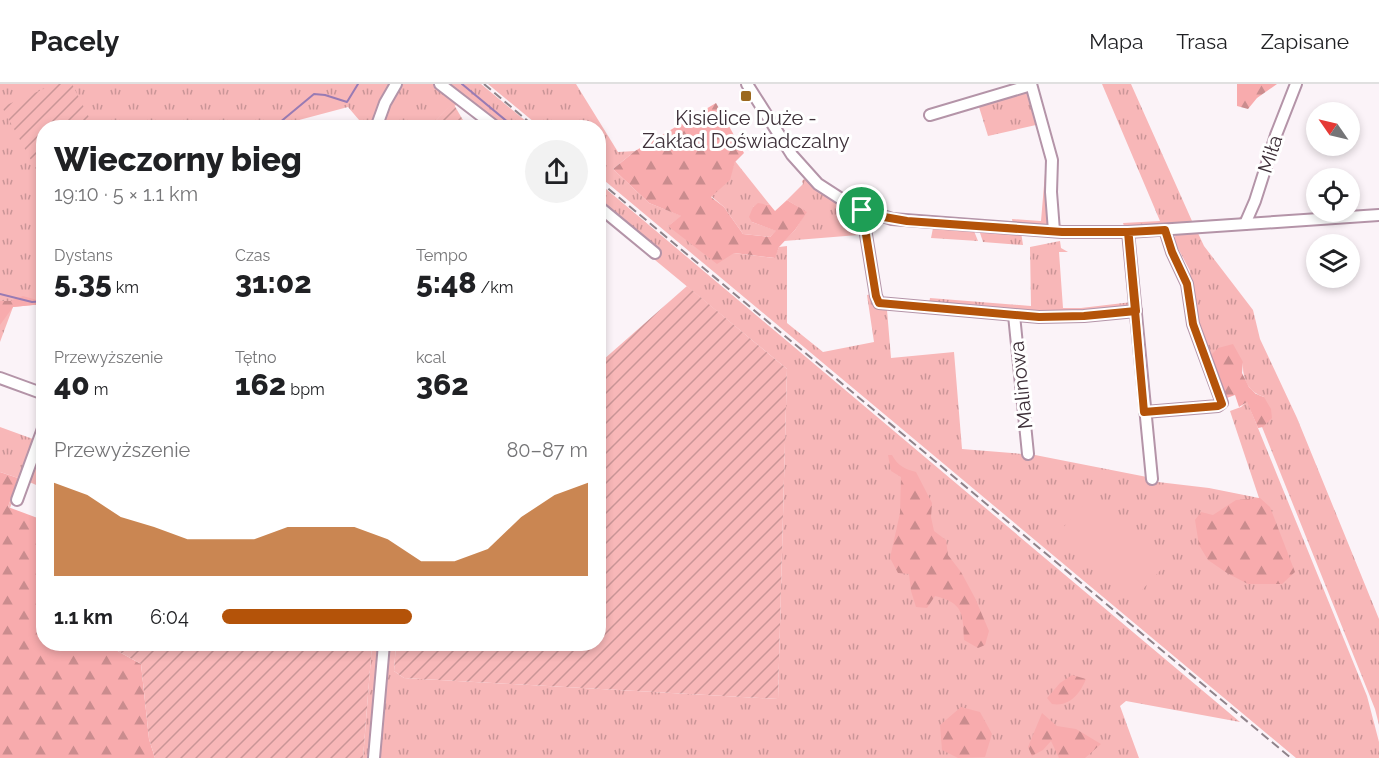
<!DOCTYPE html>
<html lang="pl">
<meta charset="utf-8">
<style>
:root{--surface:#fff;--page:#f2f2f2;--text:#202124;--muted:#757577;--line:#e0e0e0;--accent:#b45309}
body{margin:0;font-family:Raleway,sans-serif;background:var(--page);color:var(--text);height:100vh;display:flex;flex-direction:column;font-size:22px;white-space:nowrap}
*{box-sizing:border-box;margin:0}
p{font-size:20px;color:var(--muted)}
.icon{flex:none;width:33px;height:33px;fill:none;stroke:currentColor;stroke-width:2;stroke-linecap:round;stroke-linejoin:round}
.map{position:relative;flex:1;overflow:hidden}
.drawer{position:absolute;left:36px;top:36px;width:570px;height:531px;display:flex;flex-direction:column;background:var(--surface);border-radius:24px;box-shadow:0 3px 9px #0003}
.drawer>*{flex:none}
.needle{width:39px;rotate:304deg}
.tools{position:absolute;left:1306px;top:18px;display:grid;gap:12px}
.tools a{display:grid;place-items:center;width:54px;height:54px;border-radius:50%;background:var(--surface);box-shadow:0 3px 9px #0003;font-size:30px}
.pin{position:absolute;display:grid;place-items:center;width:51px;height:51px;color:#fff;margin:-26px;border:3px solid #fff;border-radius:50%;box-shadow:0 2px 6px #0007}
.round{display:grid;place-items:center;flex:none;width:63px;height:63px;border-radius:32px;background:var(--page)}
.head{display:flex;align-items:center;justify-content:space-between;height:102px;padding:0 18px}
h1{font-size:33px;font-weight:800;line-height:45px}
.metrics{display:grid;grid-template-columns:repeat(3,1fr);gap:9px;height:102px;padding:6px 18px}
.metrics div{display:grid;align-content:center}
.metrics b{font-size:30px;font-weight:800}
.metrics small{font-size:16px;font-weight:400}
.metrics p{font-size:16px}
.chart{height:168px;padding:12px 18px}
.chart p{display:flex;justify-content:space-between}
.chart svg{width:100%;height:108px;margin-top:6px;fill:var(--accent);opacity:.7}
ul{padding:0 18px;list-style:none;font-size:20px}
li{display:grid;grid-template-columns:96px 72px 1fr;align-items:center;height:45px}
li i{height:15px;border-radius:8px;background:var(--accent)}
header{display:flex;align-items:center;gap:36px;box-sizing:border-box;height:84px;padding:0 30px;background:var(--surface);border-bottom:2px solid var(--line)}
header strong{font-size:28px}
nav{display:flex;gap:33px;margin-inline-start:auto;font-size:21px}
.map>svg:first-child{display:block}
</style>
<header>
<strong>Pacely</strong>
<nav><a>Mapa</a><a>Trasa</a><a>Zapisane</a></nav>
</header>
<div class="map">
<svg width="1379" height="674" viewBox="0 0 1379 674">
<defs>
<pattern id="grass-tufts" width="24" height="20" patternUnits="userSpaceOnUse" patternTransform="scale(1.5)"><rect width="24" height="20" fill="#f8b7b8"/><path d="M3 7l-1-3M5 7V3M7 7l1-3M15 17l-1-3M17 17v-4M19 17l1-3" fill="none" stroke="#ca9597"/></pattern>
<pattern id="forest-firs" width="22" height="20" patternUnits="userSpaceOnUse" patternTransform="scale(1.5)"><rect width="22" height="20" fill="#f8abad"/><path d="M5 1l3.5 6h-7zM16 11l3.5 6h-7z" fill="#ca8c8e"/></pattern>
<pattern id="garden-furrows" width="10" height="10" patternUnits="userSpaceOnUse" patternTransform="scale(1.5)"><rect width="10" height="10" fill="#f8b7b8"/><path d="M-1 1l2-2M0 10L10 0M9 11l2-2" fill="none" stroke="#ca9597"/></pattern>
</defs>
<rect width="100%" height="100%" fill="#fbf3f8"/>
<g fill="url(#grass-tufts)">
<path d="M0,0H390L378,23L372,43H365L348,23L284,40L279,43L44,44L43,220L13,223L0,258Z"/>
<path d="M400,0H436L457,19L455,22L452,20L430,43L381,44L384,30Z"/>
<path d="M445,0H481L533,43H504Z"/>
<path d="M488,0H576L618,68L635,67L613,85L649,119L682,132L668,142L734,169L774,174L779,163L787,162V239L823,268L874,258L867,211L872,210L899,227L887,226L891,274L954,268L962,365L1035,371L1147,393L1158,398L1209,404L1259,414L1230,327L1241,323L1247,317L1367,612L1379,658V674H1296L599,92L598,44L540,43Z"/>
<path d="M1102,0H1131L1192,137L1239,134L1245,129L1246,124L1248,125L1242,135L1125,145L1123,139L1160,137Z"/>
<path d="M1023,6L1029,8L1049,74V140L1047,142L1013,141L1012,135L1041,137L1046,77L1036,41L988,52L979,23L970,26L969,22Z"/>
<path d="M735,77L770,121L758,120L753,123L752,138L777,147L770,153L743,150L724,123L711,112L729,96Z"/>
<path d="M805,94L837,120L857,130L861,144L858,151L784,157L795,146L806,128L787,116L803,100L802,97Z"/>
<path d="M599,99L1240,638L1126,617L1120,622L1139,674H379L388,560H396L394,587L404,594L778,615L787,285L655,176L660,169L599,117Z"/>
<path d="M933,144L970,146L974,147L978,157L931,154Z"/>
<path d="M979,146L1021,148L1023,161L983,158Z"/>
<path d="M1197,147L1204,162L1253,226L1260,255L1297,334L1379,535V641L1375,625L1262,343L1264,313C1248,308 1242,295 1243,278L1208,274L1191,220L1190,187L1173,155L1178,148Z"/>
<path d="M1060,157L1061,164L1068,168H1059L1063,224H1081L1132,218L1130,224L1066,230L929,220L930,214L1031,222L1030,163Z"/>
<path d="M43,327V335L10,424L8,423L18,394L0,388V343L33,355Z"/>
<path d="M43,353V404L27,397Z"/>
<path d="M372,560H380L371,674H363Z"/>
</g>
<g fill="url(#forest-firs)">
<path d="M1237,0H1277L1257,14L1248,25L1237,22Z"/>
<path d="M716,19L744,69L735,78L730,96L711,113L724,123L743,150L770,153L776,147L752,138L749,133L753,123L758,119L770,121L775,127L787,116L807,128L795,146L779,163L775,174L734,169L717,180L668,142L681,132L649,119L613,85L635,67Z"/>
<path d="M43,211V220L13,223L0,241V217H10L23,212L37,216Z"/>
<path d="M1233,260L1243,278L1242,289L1249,303L1256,310L1264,313L1271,325L1272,334L1263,343L1258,344L1247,318L1239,323L1235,311L1224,315L1208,274L1218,264Z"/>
<path d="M888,371H892C898,382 905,385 916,388L932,419L931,433L934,447L946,456L948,471L961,488L975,514L989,547L985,561L978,564L964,556C963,529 963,519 935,512L927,524L916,523L911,507L909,490L898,489L890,474L900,429L901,393L891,387Z"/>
<path d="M0,388L18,394L8,423L43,436V492L36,503L43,517L44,560H105L141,580L149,655L155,674H0Z"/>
<path d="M1260,414L1270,423L1295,488L1282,500H1248L1227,489L1208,476L1199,461L1195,436L1201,428L1213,431L1236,416Z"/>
<path d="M1072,591L1086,595C1080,610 1069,623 1052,620L1047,614L1060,599Z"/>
<path d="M961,623L980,628L992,650L985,673L958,674L942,666L940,641Z"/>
<path d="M1042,629L1057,642L1076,645L1101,660L1085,674H1059L1051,657L1043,666L1032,672L1028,663Z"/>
</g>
<g fill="url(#garden-furrows)">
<path d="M55,0H72L94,43L44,44L43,98L2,23Z"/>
<path d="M453,19L467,43H430L452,19Z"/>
<path d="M687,202L787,285L778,615L404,594L394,587L396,560H598L599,271L603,276Z"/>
<path d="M105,560H372L363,674H155L149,655L141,580Z"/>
</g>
<path fill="#f8b7b8" d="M1094,410L1167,479L1131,518L1058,449Z"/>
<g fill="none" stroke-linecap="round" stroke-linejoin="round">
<g stroke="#987bb4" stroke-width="2">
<path d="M462,0L515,44"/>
<path d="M273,44L314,10L325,11L347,18L358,0"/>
<path d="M0,210L32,218L44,217"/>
</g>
<defs>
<g id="minor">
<path d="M440,0L497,44"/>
<path d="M747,0L792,71L818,100L852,122L892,135L1062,148H1128L1379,131"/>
<path d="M1031,0L1052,76L1051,108L1054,147"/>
<path d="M930,31L1031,1"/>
<path d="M376,44L385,19L396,0"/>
<path d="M598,122L655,169"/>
<path d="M862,126L876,212L879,219L1039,233L1084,232L1136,227"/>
<path d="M1245,140L1255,117L1276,51L1296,0"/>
<path d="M1128,148L1152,395"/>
<path d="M1014,231L1028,370"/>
<path d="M0,294L44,310"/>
<path d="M1145,328L1218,322L1222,319L1193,240L1187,200L1172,168L1165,146"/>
<path d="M17,416L44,342"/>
<path d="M374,674L384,560"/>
</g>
</defs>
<use href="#minor" stroke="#b494a8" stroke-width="14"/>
<use href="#minor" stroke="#fff" stroke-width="10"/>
<g stroke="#8f838a" stroke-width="2" stroke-dasharray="9 4.5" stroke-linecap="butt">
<path d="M484,0L536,44"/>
<path d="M598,96L1291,674"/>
</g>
</g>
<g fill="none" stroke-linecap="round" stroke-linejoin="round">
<defs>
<path id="route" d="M862,126L884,133L907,137L1062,148H1128L1144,328L1218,322L1222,320L1193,240L1187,200L1172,168L1165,146L1128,148L1129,154L1136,227L1084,232L1039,233L879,219L876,212L862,126"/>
</defs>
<use href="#route" stroke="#fff" stroke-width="12"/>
<use href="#route" stroke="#b45309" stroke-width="8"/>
</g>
<rect fill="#9c691e" stroke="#fff" stroke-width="2" x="740" y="6" width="12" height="12" rx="3"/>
<g text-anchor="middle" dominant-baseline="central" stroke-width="6" stroke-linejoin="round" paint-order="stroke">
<g font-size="20" fill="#3e3039" stroke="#fff">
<text x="746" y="34">Kisielice Duże -<tspan x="746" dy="23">Zakład Doświadczalny</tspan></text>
</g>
<g font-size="20" fill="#3e3039" stroke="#fff">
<text transform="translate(1270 70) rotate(-72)">Miła</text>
<text transform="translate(1021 301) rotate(-96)">Malinowa</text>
</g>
</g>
</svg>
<div class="tools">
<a><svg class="needle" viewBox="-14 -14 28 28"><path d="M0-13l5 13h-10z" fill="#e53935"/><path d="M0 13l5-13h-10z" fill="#757577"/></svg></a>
<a><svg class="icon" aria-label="locate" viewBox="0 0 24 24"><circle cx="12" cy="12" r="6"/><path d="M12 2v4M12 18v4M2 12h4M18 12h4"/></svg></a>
<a><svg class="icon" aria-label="layers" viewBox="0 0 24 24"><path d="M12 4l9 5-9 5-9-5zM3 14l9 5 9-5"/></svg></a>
</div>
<div class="pin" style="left:862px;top:126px;background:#1e9e55"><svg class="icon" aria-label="arrive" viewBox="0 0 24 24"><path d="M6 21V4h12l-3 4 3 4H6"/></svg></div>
<section class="drawer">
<div class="head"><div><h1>Wieczorny bieg</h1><p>19:10 · 5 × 1.1 km</p></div><a class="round"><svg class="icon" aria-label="share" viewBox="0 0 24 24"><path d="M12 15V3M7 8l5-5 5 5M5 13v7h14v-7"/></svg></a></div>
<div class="metrics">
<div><p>Dystans</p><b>5.35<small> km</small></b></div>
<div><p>Czas</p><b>31:02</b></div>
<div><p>Tempo</p><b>5:48<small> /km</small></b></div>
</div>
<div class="metrics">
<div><p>Przewyższenie</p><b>40<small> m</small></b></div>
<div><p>Tętno</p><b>162<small> bpm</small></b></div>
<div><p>kcal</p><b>362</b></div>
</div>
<div class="chart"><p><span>Przewyższenie</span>80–87 m</p>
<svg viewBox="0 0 160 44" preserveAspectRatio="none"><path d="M0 44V6L10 11L20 20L30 24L40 29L50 29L60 29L70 24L80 24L90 24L100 29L110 38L120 38L130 33L140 20L150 11L160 6V44z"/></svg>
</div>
<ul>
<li><b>1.1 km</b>6:04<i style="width:52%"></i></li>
</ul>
</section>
</div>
